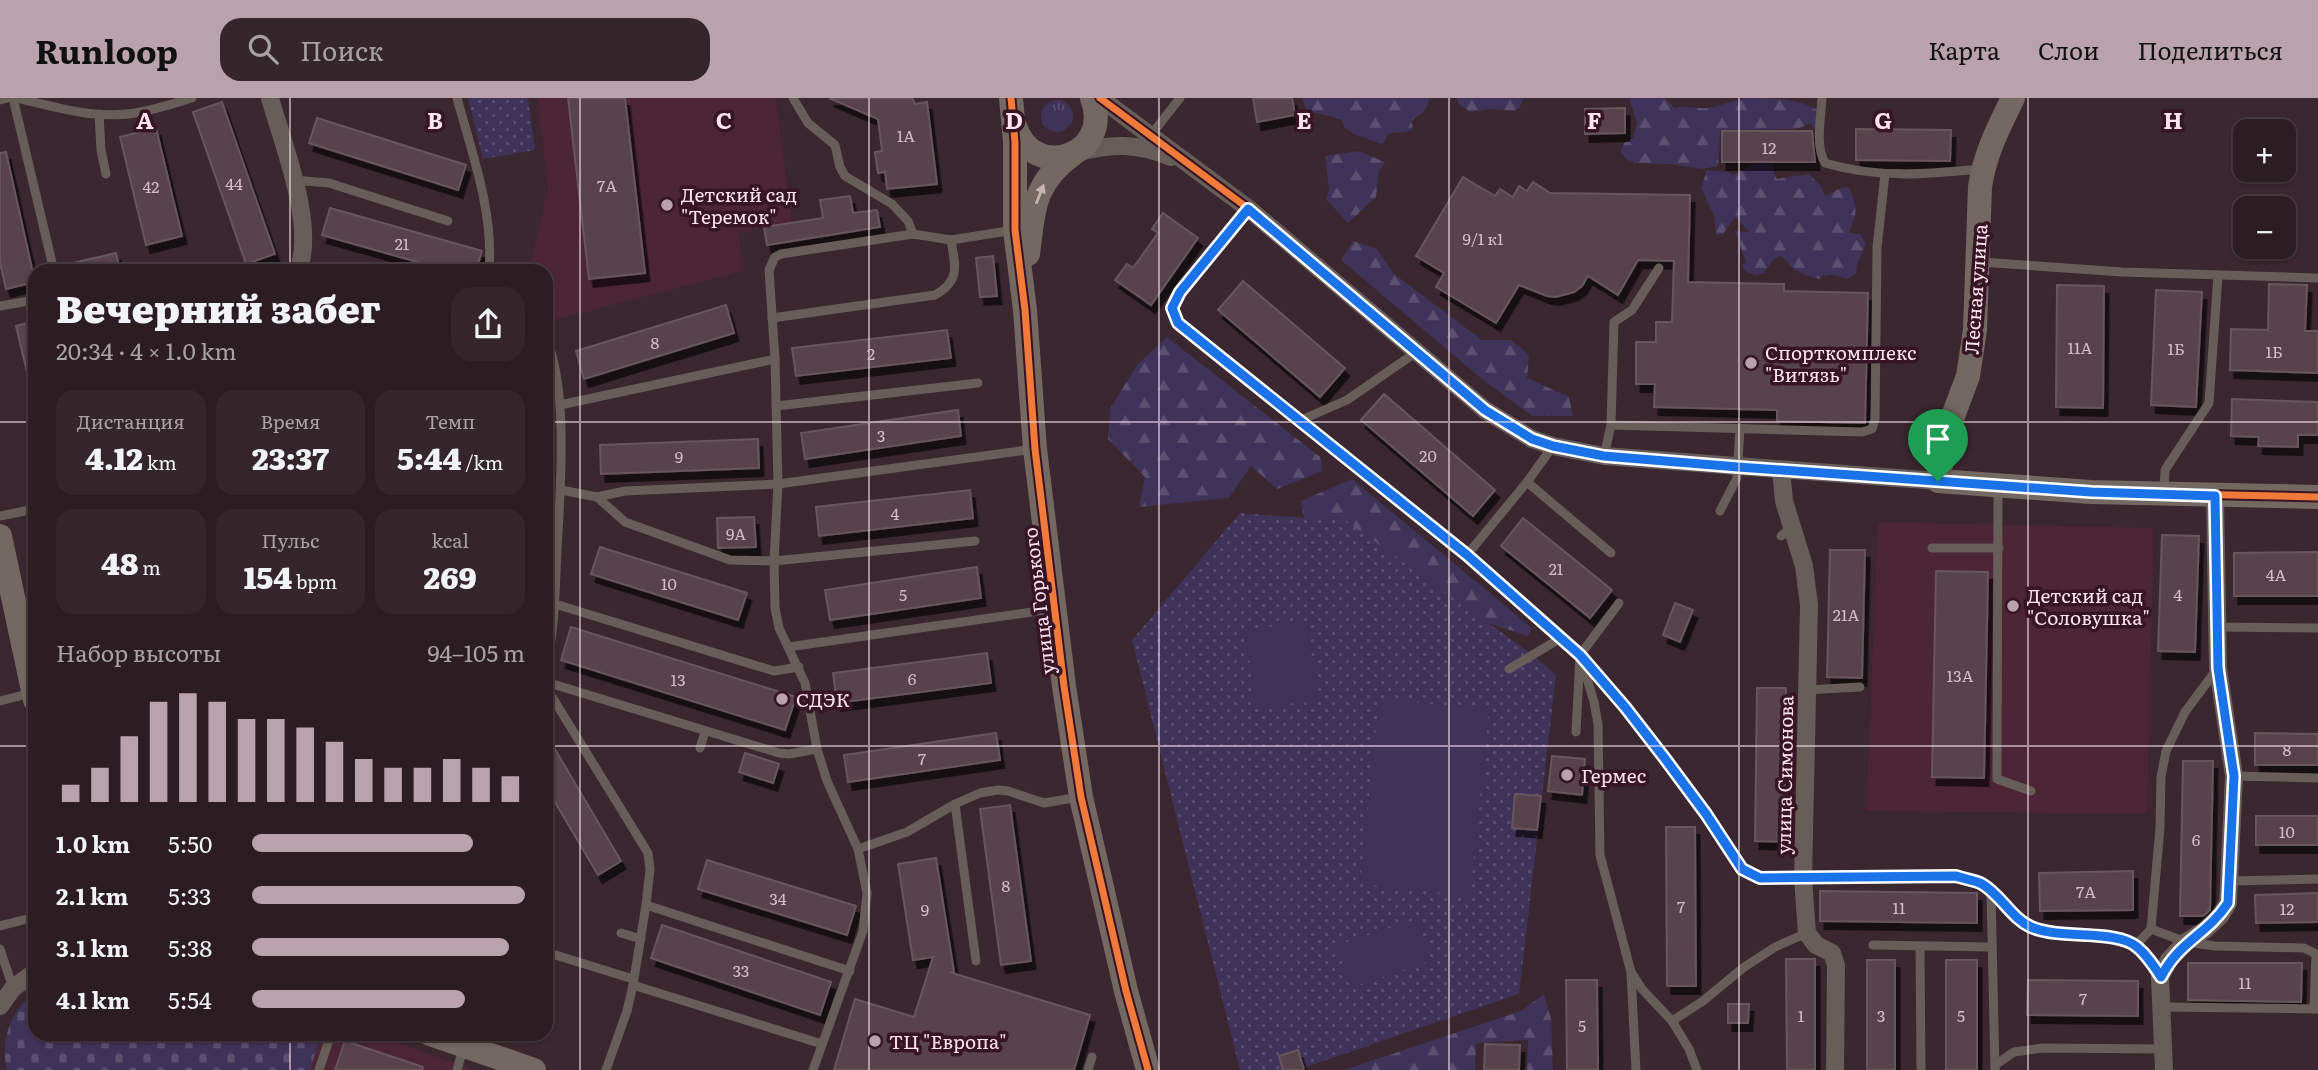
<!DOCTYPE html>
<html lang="ru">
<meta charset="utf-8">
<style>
:root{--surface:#2c1d23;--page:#34262b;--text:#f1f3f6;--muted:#a6a2a6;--line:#483b41;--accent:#b9a2ab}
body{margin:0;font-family:Literata,serif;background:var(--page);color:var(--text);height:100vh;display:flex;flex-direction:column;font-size:26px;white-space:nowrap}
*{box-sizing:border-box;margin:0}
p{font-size:23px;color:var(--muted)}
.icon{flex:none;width:38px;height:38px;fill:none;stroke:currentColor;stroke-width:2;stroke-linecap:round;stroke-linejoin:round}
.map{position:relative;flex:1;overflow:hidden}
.sheet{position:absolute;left:28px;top:166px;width:525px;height:777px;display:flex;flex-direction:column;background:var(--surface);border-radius:21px;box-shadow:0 2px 5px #0004,0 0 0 2px var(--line)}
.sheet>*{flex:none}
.tools{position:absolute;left:2233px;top:21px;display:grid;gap:14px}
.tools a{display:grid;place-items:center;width:63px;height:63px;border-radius:14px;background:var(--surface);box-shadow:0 2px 5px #0004,0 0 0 2px var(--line);font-size:35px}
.pin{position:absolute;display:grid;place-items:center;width:60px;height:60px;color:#fff;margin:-72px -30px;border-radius:50% 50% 50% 0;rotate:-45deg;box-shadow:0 0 7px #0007}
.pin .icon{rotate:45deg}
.round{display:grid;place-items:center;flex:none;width:74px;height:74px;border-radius:21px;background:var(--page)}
.head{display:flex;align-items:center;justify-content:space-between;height:119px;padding:0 28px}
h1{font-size:38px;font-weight:800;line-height:52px}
.figures{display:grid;grid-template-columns:repeat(3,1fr);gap:10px;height:119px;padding:7px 28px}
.figures div{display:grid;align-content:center;border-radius:18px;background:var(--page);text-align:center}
.figures b{font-size:30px;font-weight:800}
.figures small{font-size:19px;font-weight:400}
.figures p{font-size:19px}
.chart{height:196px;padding:14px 28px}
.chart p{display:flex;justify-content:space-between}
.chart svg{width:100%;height:126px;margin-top:7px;stroke:var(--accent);stroke-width:6}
ul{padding:0 28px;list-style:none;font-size:23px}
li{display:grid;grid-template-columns:112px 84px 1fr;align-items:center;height:52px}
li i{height:18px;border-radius:9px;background:var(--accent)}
header{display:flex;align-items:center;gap:42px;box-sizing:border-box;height:98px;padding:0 35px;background:var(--accent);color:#111}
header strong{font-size:33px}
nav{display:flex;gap:38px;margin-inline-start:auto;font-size:24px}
.search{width:490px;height:63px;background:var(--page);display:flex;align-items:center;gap:18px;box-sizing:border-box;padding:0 24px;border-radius:21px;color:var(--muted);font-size:26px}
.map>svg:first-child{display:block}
</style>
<header>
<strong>Runloop</strong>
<div class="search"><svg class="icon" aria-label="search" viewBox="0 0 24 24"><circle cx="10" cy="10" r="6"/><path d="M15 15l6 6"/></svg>Поиск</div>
<nav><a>Карта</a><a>Слои</a><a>Поделиться</a></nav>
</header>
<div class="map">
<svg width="2318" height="972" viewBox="0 0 2318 972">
<defs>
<pattern id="grass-tufts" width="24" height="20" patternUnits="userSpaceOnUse" patternTransform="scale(1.75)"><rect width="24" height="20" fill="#3f3359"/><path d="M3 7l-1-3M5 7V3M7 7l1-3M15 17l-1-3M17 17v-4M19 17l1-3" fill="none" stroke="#5c5071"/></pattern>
<pattern id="forest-firs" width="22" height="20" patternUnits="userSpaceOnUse" patternTransform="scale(1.75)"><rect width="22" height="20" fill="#3f3359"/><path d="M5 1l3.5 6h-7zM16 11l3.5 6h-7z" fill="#5c5071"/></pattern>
<pattern id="cemetery-stones" width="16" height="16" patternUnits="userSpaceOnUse" patternTransform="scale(1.75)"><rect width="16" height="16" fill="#3f3359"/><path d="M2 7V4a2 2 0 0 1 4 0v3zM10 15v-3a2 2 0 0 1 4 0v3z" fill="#5c5071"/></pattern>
<pattern id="park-dots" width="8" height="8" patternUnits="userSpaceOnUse" patternTransform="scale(1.75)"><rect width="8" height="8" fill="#3f3359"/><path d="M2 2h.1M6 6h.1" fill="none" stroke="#5c5071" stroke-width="1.8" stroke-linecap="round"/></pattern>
<filter id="shadow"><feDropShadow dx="4.5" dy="8" stdDeviation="0" flood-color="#0009"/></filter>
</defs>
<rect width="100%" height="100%" fill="#3a272f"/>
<g fill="#4c2536">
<path d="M537,0H776L792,125L739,134L742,173L546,224V173H529L548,89Z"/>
<path d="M1878,424L2154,430L2147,716L1866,713Z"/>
<path d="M321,936H372L475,972H310Z"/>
</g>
<circle fill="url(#grass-tufts)" cx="1057" cy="18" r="16"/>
<g fill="url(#forest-firs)">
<path d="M1302,0H1428L1429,3L1424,14L1411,23L1413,29L1411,33L1388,36L1384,45L1381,46L1354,36L1344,29L1342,23L1334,19L1311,14L1306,11Z"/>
<path d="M1457,0H1524L1519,10L1513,13L1491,11L1470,14L1458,5Z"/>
<path d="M1629,0H1664L1675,10C1686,7 1696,11 1708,10C1721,8 1733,2 1746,0C1771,0 1801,0 1821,14L1818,30H1814L1811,25L1797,31L1720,32L1718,68L1702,71L1670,66L1635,65L1626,61L1621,54L1624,45L1633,40L1637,25Z"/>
<path d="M1358,53L1385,64L1379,73L1376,99L1348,125L1326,101L1329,90L1325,58Z"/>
<path d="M1762,60L1773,62V72L1777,81L1809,76L1821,88L1825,98L1841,90L1849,89C1853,99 1857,108 1855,118C1853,125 1850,128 1850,135L1860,136L1866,146L1857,167L1856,176L1846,181C1835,177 1829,174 1819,181C1811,179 1800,176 1794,171C1788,167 1787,162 1780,158L1774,161L1764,175L1755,177L1745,173L1742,168L1746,164L1735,133L1747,134L1748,132L1735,119L1723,136L1716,137L1714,118L1701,90L1707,72L1728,74L1733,77Z"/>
<path d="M1353,143L1377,151L1394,176L1482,242H1511L1529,257L1527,280L1569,299L1573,318H1532L1482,281L1341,162Z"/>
<path d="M1167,239L1320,359L1323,373L1277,391L1251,368L1229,400L1139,409L1145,379L1108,341L1110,311L1137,267Z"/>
<path d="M1352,381L1532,530L1528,538L1466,518L1306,431L1301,403Z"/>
<path d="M1544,896L1551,921L1553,972H1527L1528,942L1476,945L1475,972H1344L1521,913Z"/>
</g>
<path fill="url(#cemetery-stones)" d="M35,896V936H321L310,972H7C0,945 10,910 35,896Z"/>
<g fill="url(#park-dots)">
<path d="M468,0H528L535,52L483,61Z"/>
<path d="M1240,415L1346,423L1533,557L1556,577L1519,896L1297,972H1240L1132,542Z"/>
</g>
<g fill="#3f3359">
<path d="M1306,523L1319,601L1257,611L1245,533Z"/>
<path d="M1379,601L1489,612L1470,798L1360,786Z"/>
<path d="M1417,821L1431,863L1352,889L1338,847Z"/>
</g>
<g fill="#58434c" stroke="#67565d" stroke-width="2" filter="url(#shadow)">
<path d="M568,0H625L645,175L589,181Z"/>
<path d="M829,0H912L915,6L927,4L937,86L887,91L885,74L878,75L875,54L882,53L878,21Z"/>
<path d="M1253,0H1292L1295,17L1257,24Z"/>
<path d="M222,4L275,156L246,166L193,14Z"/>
<path d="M1625,10V35L1585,36V11Z"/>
<path d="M317,20L466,67L458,92L309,45Z"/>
<path d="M156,30L182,138L146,147L120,39Z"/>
<path d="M1856,31L1951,32L1950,63L1856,62Z"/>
<path d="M1722,33H1812L1815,64H1722Z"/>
<path d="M6,54L35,184L6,191L0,165V55Z"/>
<path d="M1463,79L1495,98L1500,91L1513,99L1519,88L1527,93L1533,84L1550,95L1690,97L1688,184L1784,186V193L1868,195L1865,325L1777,323V312L1654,309L1655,286H1636V244H1656V224H1672L1674,163L1638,162L1618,197L1588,178L1582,188L1574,194L1556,199L1547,198L1519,187L1496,225L1436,189L1444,175L1416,158Z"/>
<path d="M850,98L853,115L877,112L880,129L767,147L764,129L823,120L820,102Z"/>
<path d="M330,110L482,153L476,173H449L322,137Z"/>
<path d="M1163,115L1198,140L1151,207L1115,182L1127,166L1133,170L1158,135L1152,131Z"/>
<path d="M116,155L120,173H65L64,167Z"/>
<path d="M993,158L997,198L980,199L976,160Z"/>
<path d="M1243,183L1345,270L1320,299L1218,212Z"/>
<path d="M2269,186L2307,187L2305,233H2318V275L2230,272L2231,231L2268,232Z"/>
<path d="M2057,187L2104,188L2103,310L2056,309Z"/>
<path d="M2156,192L2202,194L2196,309L2151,307Z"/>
<path d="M726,207L734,235L584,281L576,253Z"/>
<path d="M35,223V281L29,282L16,228Z"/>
<path d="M947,232L951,260L796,278L792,250Z"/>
<path d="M1384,296L1495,392L1473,418L1361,322Z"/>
<path d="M2232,301L2318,304V337H2298V349L2258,348L2259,339L2231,338Z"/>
<path d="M958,312L961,338L805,361L801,335Z"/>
<path d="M758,341L759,370L601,376L600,347Z"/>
<path d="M970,392L973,420L819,438L816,409Z"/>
<path d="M754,419L756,449L718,450L717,420Z"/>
<path d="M1523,420L1612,492L1590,520L1501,448Z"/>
<path d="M2162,437L2199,438L2195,554L2158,553Z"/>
<path d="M600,449L747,495L738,522L591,476Z"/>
<path d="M1830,452H1865L1862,580L1827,579Z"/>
<path d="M2318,454V498H2234V455Z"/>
<path d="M977,469L981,500L830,522L825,492Z"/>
<path d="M1936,473L1988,474L1984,680L1932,679Z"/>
<path d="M1675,505L1693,512L1680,544L1663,537Z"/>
<path d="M571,529L796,599L785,632L561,562Z"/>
<path d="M987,555L991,585L837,605L833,575Z"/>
<path d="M1757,590H1786L1784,744L1755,743Z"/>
<path d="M996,635L1000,662L848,684L844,657Z"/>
<path d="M2255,635L2318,636V667H2255Z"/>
<path d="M546,636L621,763L598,777L546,689Z"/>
<path d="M745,655L779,666L773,685L739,674Z"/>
<path d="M1552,658L1585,661L1582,697L1548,693Z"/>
<path d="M2183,663H2213L2210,812L2203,818H2180Z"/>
<path d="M1515,696L1541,698L1537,732L1512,730Z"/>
<path d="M1010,707L1031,863L1001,867L980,711Z"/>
<rect x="2256" y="718" width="62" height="29"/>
<path d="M1666,729H1695L1696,888H1667Z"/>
<path d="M936,760L954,874H949L1090,917L1074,972H834L855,901L914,919L933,859L913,862L898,766Z"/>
<path d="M707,762L856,808L847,837L698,791Z"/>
<path d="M2133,773V812L2040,813L2039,775Z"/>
<path d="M1820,793L1977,795V825L1820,823Z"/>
<path d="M2318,795V824L2256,825L2255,797Z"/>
<path d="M662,827L831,884L820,917L651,860Z"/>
<path d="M1786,861H1815V972H1787Z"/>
<rect x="1867" y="862" width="28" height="110"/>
<rect x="1946" y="862" width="31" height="110"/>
<path d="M2188,865H2302L2301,904L2188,902Z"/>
<path d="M1566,882H1597L1598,972H1567Z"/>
<path d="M2028,882L2138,883V918L2027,917Z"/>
<path d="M1728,906H1749L1748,925H1728Z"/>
<path d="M345,943L423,969L422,972H335Z"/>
<path d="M1485,946L1520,947L1519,972H1484Z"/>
<path d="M1298,952L1304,972H1283L1279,958Z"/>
</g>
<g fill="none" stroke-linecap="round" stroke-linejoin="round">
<g stroke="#675d59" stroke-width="9">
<path d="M13,0L54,173"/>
<path d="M17,0C56,9 99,23 140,14C157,11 175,5 192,0"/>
<path d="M457,0C472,55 494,115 489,173"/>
<path d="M793,0L808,25L835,47L840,69L845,78L892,106L908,123L913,136"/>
<path d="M1822,0C1821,20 1815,48 1825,65C1878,81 1928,76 1981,71"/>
<path d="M0,2L8,0"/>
<path d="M99,16L101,52L106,76"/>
<path d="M1151,37L1180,0"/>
<path d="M293,82L329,85L448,123"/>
<path d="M1249,111L1180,194L1172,210L1178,225L1467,457"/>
<path d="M1981,164L2122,174L2318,180"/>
<path d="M271,173L300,168L317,173"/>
<path d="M0,208L35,202"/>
<path d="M772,220L935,197C961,183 955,167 951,142"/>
<path d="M546,240C569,292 560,395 557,452C555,492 555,531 546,569"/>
<path d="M560,307L775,261"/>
<path d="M776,308L978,285"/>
<path d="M1299,323L1347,302L1415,255"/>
<path d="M1611,327L1862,334L1872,331L1875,321L1877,150L1885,76"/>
<path d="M1553,348L1527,384L1467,457L1580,557L1625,609L1706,716L1742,770L1760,780L1956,778C1964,781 1975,782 1982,786C2001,797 2011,820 2031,829C2061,842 2114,831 2137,848C2147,855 2153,867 2160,878"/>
<path d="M1604,358L1611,327L1614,224L1632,212L1659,170"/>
<path d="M1527,384L1611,455"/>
<path d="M1998,390L1997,681L2031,693"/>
<path d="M561,392L597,399L625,393L778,386L1034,351"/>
<path d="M2164,392L2165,372L2209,305L2218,177"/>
<path d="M597,399L625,424L730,462L774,463L975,443"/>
<path d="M1720,413L1737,380L1740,330"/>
<path d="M0,418L35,411"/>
<path d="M1781,438L1792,429"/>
<path d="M1932,450H1999"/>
<path d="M555,506L774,573L799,569"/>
<path d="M2216,529L2318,530"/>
<path d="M788,549L1053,511"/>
<path d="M1582,564L1594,604L1598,626L1600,757L1631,874L1642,891L1672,923L1689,951L1697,972"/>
<path d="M1509,571L1561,540"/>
<path d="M546,584L779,655L789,656L817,651"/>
<path d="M546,589L648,755L650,771L646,807L633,887L627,913L606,972"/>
<path d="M1806,592L1860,589"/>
<path d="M0,603L32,595"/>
<path d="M1576,634L1580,557L1619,505"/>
<path d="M700,650L705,634"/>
<path d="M2234,678L2318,680"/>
<path d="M955,706L976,863"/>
<path d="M858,751L907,734L955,706L980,695L998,692L1008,693L1044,705L1079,699"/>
<path d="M2229,783L2318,781"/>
<path d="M1991,794L1995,972"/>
<path d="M646,807L850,873"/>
<path d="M0,828L35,819"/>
<path d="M2151,831L2186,844L2215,848L2304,850L2316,856L2314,911"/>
<path d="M621,835L641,841"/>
<path d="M1873,847L1990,849"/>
<path d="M2136,847L2151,831L2160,730L2161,679L2166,653L2185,614L2217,571"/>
<path d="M1920,848L1921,972"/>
<path d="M0,851L13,890"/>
<path d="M546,854L633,881"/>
<path d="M1631,876L1636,972"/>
<path d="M633,887L822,946"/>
<path d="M2161,909L2318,911"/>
<path d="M1672,923L1703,903L1743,870L1775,849L1807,835"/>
<path d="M1995,967L2014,954L2043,950L2163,951"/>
<path d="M319,972L331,936"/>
<path d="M457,972L463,951"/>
<path d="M813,972L863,833L867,795L858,751L827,683L817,651L805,585L779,530L775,510L774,463L778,386L775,261L769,172L775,159L781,156L913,136L951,142L1014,132"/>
<path d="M1088,972L1092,959"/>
</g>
<g stroke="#675d59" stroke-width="18">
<path d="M270,0C283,47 316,127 298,173"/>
<path d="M1100,0L1249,111L1485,312L1532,341L1553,348L1604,358L1938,383"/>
<path d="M1076,55C1110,45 1138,45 1171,59"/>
<path d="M1781,372L1784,403L1804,468L1809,507L1803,781L1807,835L1816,847L1832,855L1836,867L1835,972"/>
<path d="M0,908L13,890L35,874"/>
<path d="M2164,972L2160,879L2169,862L2186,844L2205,832L2220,818L2228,805L2234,678L2218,570L2215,398"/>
</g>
<g stroke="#746862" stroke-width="24">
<path d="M1011,0L1015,44V132L1025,212L1035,351L1064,588L1081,699L1126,893L1148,972"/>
<path d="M2013,0C1998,31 1985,55 1980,89L1975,232L1968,278L1947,334L1938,383L2091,394L2318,399"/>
<path d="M1015,28C1033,85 1114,58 1092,0"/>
<path d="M1028,156C1034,111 1033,85 1073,56"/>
<path d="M0,438L35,602"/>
<path d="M430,936L534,972"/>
</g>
<defs>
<g id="cycleway">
<path d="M1011,0L1015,44V132L1025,212L1035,351L1064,588L1081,699L1126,893L1148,972"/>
<path d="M1100,0L1249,111L1485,312L1532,341L1553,348L1604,358L2091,394L2318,399"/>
</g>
</defs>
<use href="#cycleway" stroke="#371524" stroke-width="11"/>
<use href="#cycleway" stroke="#f17a3a" stroke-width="7"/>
</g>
<defs><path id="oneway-solid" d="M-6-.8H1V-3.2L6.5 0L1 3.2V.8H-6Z" transform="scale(1.75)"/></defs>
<use fill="#c7b3b6" href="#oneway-solid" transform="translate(1040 96) rotate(-69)"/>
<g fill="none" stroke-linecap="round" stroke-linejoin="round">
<defs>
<path id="route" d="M1248,111L1485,312L1532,341L1553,348L1604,358L1738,369L2091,394L2215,398L2218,570L2234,678L2228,805C2207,837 2179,843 2161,879C2154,868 2147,857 2137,849C2116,831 2061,842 2031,829C2011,820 2001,797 1982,786C1975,782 1964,781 1956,778L1760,780L1742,771L1706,716L1666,662L1625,609L1580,557L1467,457L1178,225L1172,210L1180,194Z"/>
</defs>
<use href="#route" stroke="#fff" stroke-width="14"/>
<use href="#route" stroke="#1a73e8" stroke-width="9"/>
</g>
<path fill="none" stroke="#fee5ee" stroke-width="2" stroke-opacity="0.55" d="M290,0V173M580,0V972M869,0V972M1159,0V972M1449,0V972M1739,0V972M2028,0V972M0,324H35M546,324H2318M0,648H35M546,648H2318M290,936V972"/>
<g fill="#b9a2ab" stroke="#371524" stroke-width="2.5">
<circle cx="667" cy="107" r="7"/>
<circle cx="1751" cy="265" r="7"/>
<circle cx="2013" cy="508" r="7"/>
<circle cx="782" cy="601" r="7"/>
<circle cx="1567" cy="677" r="7"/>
<circle cx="875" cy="943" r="7"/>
</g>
<g text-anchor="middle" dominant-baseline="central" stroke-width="7" stroke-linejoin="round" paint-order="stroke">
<g font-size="16" fill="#d4bcc6">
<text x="906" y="37">1А</text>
<text x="1769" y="49">12</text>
<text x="234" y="85">44</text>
<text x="607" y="87">7А</text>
<text x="151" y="88">42</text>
<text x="1483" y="140">9/1 к1</text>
<text x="402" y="145">21</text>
<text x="655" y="244">8</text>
<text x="2080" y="249">11А</text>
<text x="2176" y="250">1Б</text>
<text x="2274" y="253">1Б</text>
<text x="871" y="255">2</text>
<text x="881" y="337">3</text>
<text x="1428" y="357">20</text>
<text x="679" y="358">9</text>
<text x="895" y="415">4</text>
<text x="736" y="435">9А</text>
<text x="1556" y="470">21</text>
<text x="2276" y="476">4А</text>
<text x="669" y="485">10</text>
<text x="903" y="496">5</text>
<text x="2178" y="496">4</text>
<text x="1846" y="516">21А</text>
<text x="1960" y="577">13А</text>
<text x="912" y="580">6</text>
<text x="678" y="581">13</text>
<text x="2287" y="651">8</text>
<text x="922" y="660">7</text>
<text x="2287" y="733">10</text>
<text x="2196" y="741">6</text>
<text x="1006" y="787">8</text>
<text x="2086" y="793">7А</text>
<text x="778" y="800">34</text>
<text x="1681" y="808">7</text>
<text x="1899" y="809">11</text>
<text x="2287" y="810">12</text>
<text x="925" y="811">9</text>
<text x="741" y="872">33</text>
<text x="2245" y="884">11</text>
<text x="2083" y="900">7</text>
<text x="1801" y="917">1</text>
<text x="1881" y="917">3</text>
<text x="1961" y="917">5</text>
<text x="1582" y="927">5</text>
</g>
<g font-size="19" fill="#fee5ee" stroke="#371524" text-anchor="start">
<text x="681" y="96">Детский сад<tspan x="681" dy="22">"Теремок"</tspan></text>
<text x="1765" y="254">Спорткомплекс<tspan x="1765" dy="22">"Витязь"</tspan></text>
<text x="2027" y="497">Детский сад<tspan x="2027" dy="22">"Соловушка"</tspan></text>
<text x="796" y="601">СДЭК</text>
<text x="1581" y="677">Гермес</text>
<text x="889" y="943">ТЦ "Европа"</text>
</g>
<g font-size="19" fill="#fee5ee" stroke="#371524">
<text transform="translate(1975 191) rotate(-86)">Лесная улица</text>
<text transform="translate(1038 503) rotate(-97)">улица Горького</text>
<text transform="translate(1784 677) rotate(-89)">улица Симонова</text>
</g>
</g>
<g font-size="23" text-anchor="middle" font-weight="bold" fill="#fee5ee" stroke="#371524" stroke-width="7" stroke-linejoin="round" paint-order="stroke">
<text x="145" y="31">A</text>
<text x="435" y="31">B</text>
<text x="724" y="31">C</text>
<text x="1014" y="31">D</text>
<text x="1304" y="31">E</text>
<text x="1594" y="31">F</text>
<text x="1883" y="31">G</text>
<text x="2173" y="31">H</text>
</g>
</svg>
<div class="tools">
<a>+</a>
<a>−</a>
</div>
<div class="pin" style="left:1938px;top:383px;background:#1e9e55"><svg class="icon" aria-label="arrive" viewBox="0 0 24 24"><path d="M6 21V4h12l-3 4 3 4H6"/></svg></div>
<section class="sheet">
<div class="head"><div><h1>Вечерний забег</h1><p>20:34 · 4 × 1.0 km</p></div><a class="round"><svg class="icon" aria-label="share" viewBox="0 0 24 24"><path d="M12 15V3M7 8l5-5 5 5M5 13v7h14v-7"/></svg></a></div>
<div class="figures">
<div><p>Дистанция</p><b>4.12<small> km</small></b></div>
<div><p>Время</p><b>23:37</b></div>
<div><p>Темп</p><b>5:44<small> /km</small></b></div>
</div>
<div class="figures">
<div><b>48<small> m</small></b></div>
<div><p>Пульс</p><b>154<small> bpm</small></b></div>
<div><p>kcal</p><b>269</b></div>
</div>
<div class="chart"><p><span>Набор высоты</span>94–105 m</p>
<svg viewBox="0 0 160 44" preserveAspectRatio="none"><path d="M5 44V38M15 44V32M25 44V21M35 44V9M45 44V6M55 44V9M65 44V15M75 44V15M85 44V18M95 44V23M105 44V29M115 44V32M125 44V32M135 44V29M145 44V32M155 44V35"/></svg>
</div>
<ul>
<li><b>1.0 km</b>5:50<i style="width:81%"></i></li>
<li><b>2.1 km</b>5:33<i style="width:100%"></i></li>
<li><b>3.1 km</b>5:38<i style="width:94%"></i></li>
<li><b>4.1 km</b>5:54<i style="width:78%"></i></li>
</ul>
</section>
</div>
